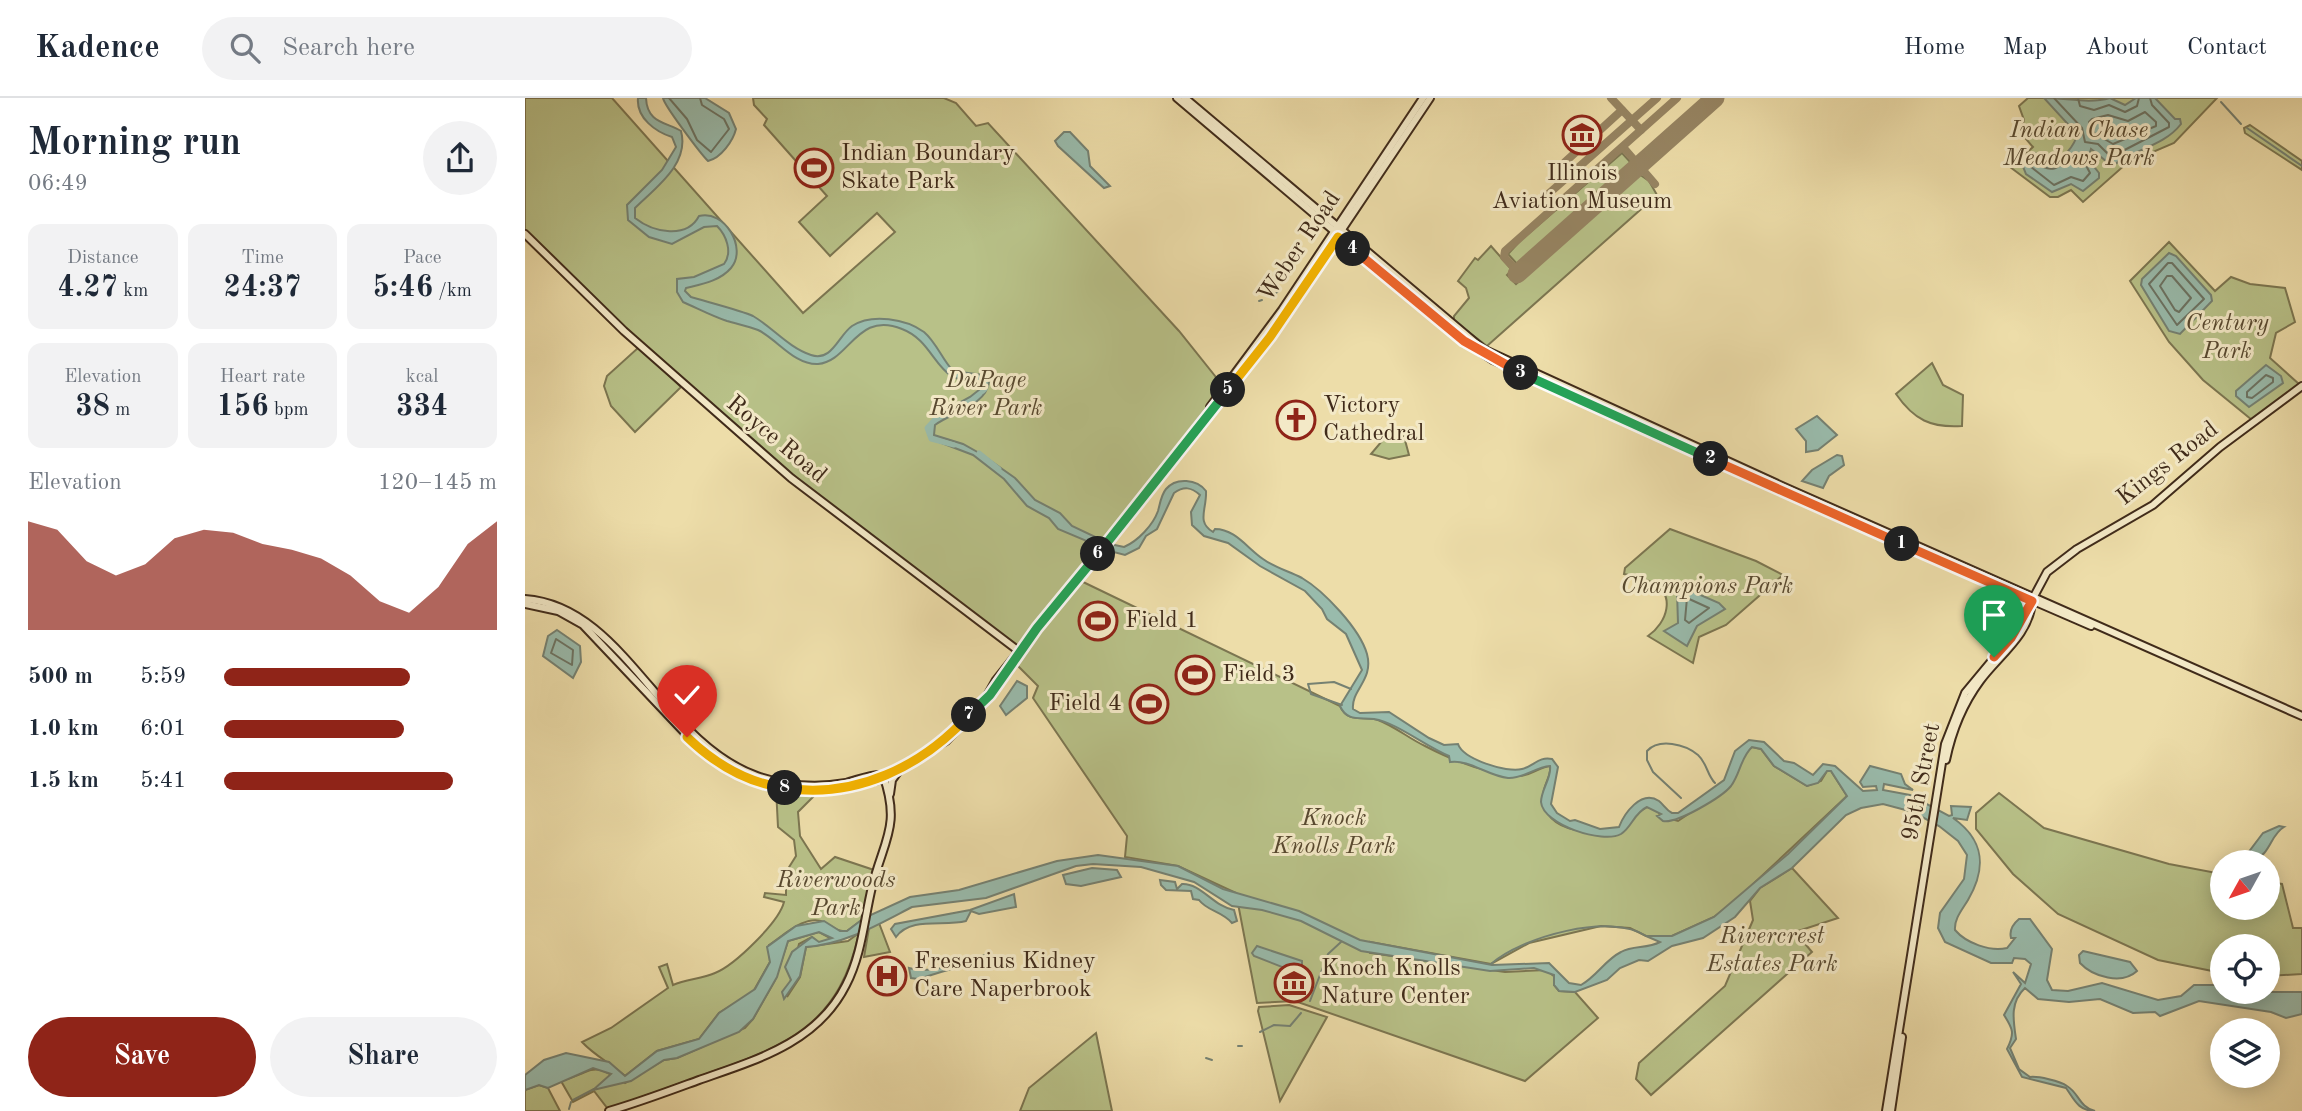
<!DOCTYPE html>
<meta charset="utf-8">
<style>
:root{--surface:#fff;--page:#f2f2f3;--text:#1f2937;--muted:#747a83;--line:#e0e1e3;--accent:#8f2418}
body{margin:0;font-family:"Old Standard TT",serif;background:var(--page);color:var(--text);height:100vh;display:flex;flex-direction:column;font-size:26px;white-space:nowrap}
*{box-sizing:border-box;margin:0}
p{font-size:23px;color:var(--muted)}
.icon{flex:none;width:38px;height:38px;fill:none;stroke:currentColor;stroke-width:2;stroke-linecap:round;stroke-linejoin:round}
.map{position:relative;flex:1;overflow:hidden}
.panel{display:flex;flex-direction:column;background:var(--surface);width:525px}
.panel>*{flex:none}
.needle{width:46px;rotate:230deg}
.fabs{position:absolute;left:1685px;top:752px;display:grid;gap:14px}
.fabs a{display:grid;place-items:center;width:70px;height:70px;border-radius:50%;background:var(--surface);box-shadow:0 4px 18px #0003;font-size:35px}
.pin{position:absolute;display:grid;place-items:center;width:60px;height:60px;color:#fff;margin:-72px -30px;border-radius:50% 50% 50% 0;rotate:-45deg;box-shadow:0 0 7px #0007}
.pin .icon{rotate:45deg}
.km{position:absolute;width:35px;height:35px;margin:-18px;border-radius:50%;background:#222;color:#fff;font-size:19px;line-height:35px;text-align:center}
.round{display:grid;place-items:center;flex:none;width:74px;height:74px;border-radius:37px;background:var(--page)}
.overview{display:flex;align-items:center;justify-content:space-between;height:119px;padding:0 28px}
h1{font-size:38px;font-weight:700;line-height:52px}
.metrics{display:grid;grid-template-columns:repeat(3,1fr);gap:10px;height:119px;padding:7px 28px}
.metrics div{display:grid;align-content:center;border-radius:14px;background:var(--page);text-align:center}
.metrics b{font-size:30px;font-weight:700}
.metrics small{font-size:19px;font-weight:400}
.metrics p{font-size:19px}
.chart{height:196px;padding:14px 28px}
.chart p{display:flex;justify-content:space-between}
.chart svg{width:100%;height:126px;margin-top:7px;fill:var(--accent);opacity:.7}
.primary-button{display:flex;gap:14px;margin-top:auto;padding:14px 28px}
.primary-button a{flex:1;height:80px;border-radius:42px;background:var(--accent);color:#fff;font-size:28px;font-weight:700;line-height:80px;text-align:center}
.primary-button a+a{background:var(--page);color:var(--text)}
ul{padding:0 28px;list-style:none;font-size:23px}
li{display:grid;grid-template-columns:112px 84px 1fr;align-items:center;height:52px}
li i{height:18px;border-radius:9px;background:var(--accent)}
header{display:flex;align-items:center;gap:42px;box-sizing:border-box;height:98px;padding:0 35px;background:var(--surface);border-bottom:2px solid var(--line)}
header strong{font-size:33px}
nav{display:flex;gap:38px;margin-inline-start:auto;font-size:24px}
.search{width:490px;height:63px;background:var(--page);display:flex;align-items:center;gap:18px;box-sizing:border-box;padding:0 24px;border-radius:38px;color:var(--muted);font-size:26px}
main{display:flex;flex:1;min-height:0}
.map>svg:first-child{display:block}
</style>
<header>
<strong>Kadence</strong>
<div class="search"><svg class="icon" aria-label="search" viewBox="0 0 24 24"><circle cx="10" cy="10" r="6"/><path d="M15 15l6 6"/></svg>Search here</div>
<nav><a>Home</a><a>Map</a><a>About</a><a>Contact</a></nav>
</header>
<main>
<section class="panel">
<div class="overview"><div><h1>Morning run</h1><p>06:49</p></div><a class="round"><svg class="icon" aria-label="share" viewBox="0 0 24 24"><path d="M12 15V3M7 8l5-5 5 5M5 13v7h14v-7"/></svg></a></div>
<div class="metrics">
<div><p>Distance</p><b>4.27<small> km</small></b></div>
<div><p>Time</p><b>24:37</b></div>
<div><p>Pace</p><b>5:46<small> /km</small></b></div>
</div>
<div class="metrics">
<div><p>Elevation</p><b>38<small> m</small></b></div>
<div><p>Heart rate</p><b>156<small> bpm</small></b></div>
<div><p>kcal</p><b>334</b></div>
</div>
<div class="chart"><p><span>Elevation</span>120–145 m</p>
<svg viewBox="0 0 160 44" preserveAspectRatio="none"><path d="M0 44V6L10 9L20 20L30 25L40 21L50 12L60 9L70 10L80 14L90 16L100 19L110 25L120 34L130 38L140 29L150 14L160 6V44z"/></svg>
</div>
<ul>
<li><b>500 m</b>5:59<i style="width:68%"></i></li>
<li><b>1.0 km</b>6:01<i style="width:66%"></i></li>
<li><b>1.5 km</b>5:41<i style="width:84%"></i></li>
</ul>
<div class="primary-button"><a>Save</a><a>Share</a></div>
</section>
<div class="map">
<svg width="1777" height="1013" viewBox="0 0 1777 1013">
<rect width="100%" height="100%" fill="#eddda9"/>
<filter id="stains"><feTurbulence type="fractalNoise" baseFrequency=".00286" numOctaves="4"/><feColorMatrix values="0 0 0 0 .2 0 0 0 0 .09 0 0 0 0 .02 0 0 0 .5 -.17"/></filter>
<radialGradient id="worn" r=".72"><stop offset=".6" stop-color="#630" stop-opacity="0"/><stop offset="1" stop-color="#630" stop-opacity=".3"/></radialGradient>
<g fill="#b8c188" stroke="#7c7651" stroke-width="2">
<path d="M0,0H87L278,215L370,134L352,115L305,158L274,124L302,98L239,27L242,21L229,7L228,0H419L431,5L451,28L463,25L654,233L698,288L494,552L289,397L97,230L0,134Z"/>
<path d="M1503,0H1692L1649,45L1602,65L1558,104L1546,92L1533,99H1525L1485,69L1508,49L1495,34L1499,22L1494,8Z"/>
<path d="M1725,27L1777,63V72L1720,35L1719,30Z"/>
<path d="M1097,55L1107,66L993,167L983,156L996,142Z"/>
<path d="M1114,76L1124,83L1132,97L962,248L929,223V218L944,200L941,190L933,183L950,160L953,162L966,148L987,172L982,177L991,186Z"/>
<path d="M1644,144L1690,193L1706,179L1725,186L1760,190L1770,224L1751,235L1745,260L1775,287L1727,322L1678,282L1644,244L1605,183Z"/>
<path d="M114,249L156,289L110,334L86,308L79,288L82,278Z"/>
<path d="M1407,265L1418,287L1438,297L1437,328C1406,330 1389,322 1371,296Z"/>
<path d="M877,331L884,357L864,361L846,356L862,337Z"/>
<path d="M1145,431L1231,463L1258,477L1201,527L1174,539L1168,565L1123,538C1142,525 1152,496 1126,484C1118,480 1108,478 1099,476L1100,470Z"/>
<path d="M556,483L815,608C823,626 839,617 853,622C871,629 883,640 900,648C929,663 962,676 994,678C1005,678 1014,669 1025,668C1027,678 1017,688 1018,700C1021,739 1072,735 1100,732L1111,716L1122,709L1133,712L1135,718L1153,723L1205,688L1221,654L1227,649L1236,651L1249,668L1282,688L1296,683L1302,673H1306L1322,698L1210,803L1189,819L1147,838H1121L1105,830L1076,828L1004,845L966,866L845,844V855L980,874L1021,872L1030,879L1029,887L1034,893L1050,894L1073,920L1000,983L770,903L732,905L711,795L653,768L600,759L602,738L508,600L513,588L491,566Z"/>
<path d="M1461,487L1496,502L1499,508L1489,532L1473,552Z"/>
<path d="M251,690L292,695L273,714L275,738L296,771L310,759L349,772L338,821L322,833C313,834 309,830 301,825C282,814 258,838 244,847L245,864L228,894L194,915L174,941L132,953L100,978C86,965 71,959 57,944L86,930L143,890L134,869L142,866L148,887C161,881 176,881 190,875C210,867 254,824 259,804L239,799L240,795L261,797V774L271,758L269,742L253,729Z"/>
<path d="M1474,695L1519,730L1644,766L1697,776L1698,810H1743V784L1757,786L1768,830H1777V876L1743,878V849H1698L1697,875L1633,862L1533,816L1488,776L1451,731V715Z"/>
<path d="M1267,770L1313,820L1270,834L1287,854L1126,997L1111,981L1114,965L1200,888L1228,822L1225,803L1235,790Z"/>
<path d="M354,825L365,854L339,859L344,830Z"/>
<path d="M294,834L307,841L294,845L287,839L274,846L262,899L275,879L281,849L323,843L334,835C315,922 268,946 189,973C154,986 119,998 83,1011L69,993L48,1004L36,983C71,973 65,962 100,985L139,962L152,960L220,930L228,921L250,882L263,843Z"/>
<path d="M764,907L802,919L755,1003L733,913L734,909Z"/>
<path d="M571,935L587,1013H495L504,990Z"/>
<path d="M14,987L23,990L35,1013H0V992Z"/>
</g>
<g fill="#99bbac" stroke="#758172" stroke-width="2">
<path d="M113,0H121C122,25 141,24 156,33C165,66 130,90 110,110V120C129,135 162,141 174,118C199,111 223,150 206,170C195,183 177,186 161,190L160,193L166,199C179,203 218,213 228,218C247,229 264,250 286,257C307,264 313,238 327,228C347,215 381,221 399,234C411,244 417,261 428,273L458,277L464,284C461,308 427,314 410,327L409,337L438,346L456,356L490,380L510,402L535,415L547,428L585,446L599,449C613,443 628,427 633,413C635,406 636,397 641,391C651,379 672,381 681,393C682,411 671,424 688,434L690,431C710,431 722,450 738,461C750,470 764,473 777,480C799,493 835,531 842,556C849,582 826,592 828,611L835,615L864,614L904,640L919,647L933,646C938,661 981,675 997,671C1009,668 1014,658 1027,661L1033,669L1026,706L1032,715L1045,723L1050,722L1075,731L1094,729C1099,716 1116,691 1134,703C1139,707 1141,712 1147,715H1153L1199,682L1210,653L1224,642L1239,644L1259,663L1269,665L1288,677L1298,666L1310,668L1338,693L1352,692L1351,688L1338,689L1335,684L1345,668L1376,676L1380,686L1388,692L1359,686L1358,692L1385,697L1424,718L1427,717L1426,708L1446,709L1442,722L1428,720C1461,743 1461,771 1443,802C1437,812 1429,821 1430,832C1441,845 1465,854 1482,850L1490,840H1486C1484,832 1488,826 1494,821H1505L1527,851L1522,882L1527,892L1543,893L1577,885L1633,902L1656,898L1669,887H1697L1698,894H1777V916L1761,920L1746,914L1674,903L1635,918L1630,914L1608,915L1575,901L1544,904L1513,901L1500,890C1485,904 1488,921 1491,941L1485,950L1494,971L1505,979C1513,978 1535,983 1542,988C1554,995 1554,1009 1570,1013C1553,1013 1549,1001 1541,990L1497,979L1482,951C1490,935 1488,931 1479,917L1496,886L1488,874L1500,885L1506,866L1500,861L1489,860L1487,865H1466L1420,844L1413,830L1415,815L1439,781L1442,757L1433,743L1414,728L1388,714L1358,706L1336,710L1321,717L1267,770L1235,790L1210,819L1178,840L1147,848L1123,863L1114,862L1095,870L1082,882L1050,894L1034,893L1029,887V877L1009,870L965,873L836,853L776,823L737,812L707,808L669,784L616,769L568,766L551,768L461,800L387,809C354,826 321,846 281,849L275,878L259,901L257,894L266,882L260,869L267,854L287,839L294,844L307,840L294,834L263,843L252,879L228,921L214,934L152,960L139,962L106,983L68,992L86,976L68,970L23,990L14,987L0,992V977L19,962L41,955L84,964L100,978L132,953L174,941L194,915L230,891L245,864L242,849L271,828L299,823L315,833H322L339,820L385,799L434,792L532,763L573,757L653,768L698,791L774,813L835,842L967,867L1024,865L1044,885L1056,887C1072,878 1080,862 1096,854C1108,847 1122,851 1135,844L1121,838H1147L1189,819L1263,756L1322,698L1306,673H1302L1293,685L1282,688L1249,668L1236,651L1227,649C1216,659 1215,676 1206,688C1197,699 1152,726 1138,723L1132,718L1136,716L1122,709C1109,715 1107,729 1096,736C1078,746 1018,727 1016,704C1016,692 1027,679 1025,668C1010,669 998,681 983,680C963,678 944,661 925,664L924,658C900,648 872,625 849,621C835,619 822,624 815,608L837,572L821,536L802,521L797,511L780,493L735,468L703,445L679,438L667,427L666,414L675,397C666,389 659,388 649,395L632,431L621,438L614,450L600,457L585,453L578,455L569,446L533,431L524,420L502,408L479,381L448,357L406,341L402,330L412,317L445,299L459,288L457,281C410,292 414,245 377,231C332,212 324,264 293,266C269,267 252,241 233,232C223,228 212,226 202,223C187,218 172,210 158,204L152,194V181L169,179L199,166C208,154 201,137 192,128L179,129L147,146L124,139L103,122L102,107L137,72L151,49L147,39C131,34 111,20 113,0Z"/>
<path d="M138,0H180L204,15L211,31C208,43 196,60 183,63C175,55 139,7 138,0Z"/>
<path d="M1519,0C1542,0 1564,6 1585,0L1600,7L1611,0H1630L1650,21H1655L1656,26C1639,48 1610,51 1587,68L1566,51L1563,61L1574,75V80L1558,93L1546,86L1527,94L1501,76L1497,66L1510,55C1515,57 1519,65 1525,65C1536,66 1551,45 1552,36Z"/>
<path d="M539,34H545L563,53L565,68L585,88L579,90L533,48L530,43Z"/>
<path d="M1644,155L1651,158L1686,197L1687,203L1655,236L1644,233L1616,187L1617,181Z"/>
<path d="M1741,267L1756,278L1758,285L1724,309L1711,298V293Z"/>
<path d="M1292,318L1312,337L1293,352L1281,354V343L1271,331Z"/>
<path d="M1312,357L1317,358L1319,367L1304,378L1298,390L1277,383L1287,372Z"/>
<path d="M1155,488L1194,505L1200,511L1172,528L1162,548L1139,533L1153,525L1152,494Z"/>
<path d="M32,532L55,548L56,564L48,580L18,558L23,538Z"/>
<path d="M492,583L502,588V600L481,617L475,608Z"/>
<path d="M1754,728L1759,729C1745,737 1746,756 1728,763L1720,759L1738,735Z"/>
<path d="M567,770L592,772L596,779L556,788L541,786L538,777Z"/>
<path d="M635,782L650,784L652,791L657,786C676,785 689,809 709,812L712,823L707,825C697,813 682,813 674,802L668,801L666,793L641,792L636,787Z"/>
<path d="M489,796L491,809L454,816L446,813L441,823C419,829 386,818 371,839L366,831L370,826L445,812Z"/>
<path d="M732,848L777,863V873L784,881L783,886H776L770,874L729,858L727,855Z"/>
<path d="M1558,853L1605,864L1612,873C1597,887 1568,879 1555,865L1554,857Z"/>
<path d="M460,857L465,861L463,870C447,861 412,876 393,881L386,880L384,870C406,877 440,863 460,857Z"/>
</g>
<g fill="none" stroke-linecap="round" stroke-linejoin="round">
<g stroke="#6c7363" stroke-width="2">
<path d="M144,0L162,21L172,42L186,54L204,31L199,21L177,7L175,0"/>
<path d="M1529,0L1557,30L1560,44L1573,46L1586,59L1644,29V25L1627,7L1625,0"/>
<path d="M1553,0L1555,8L1569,12L1584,7L1600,14L1612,8L1614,0"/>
<path d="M1620,14L1631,24V28L1588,46L1569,35L1564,24L1567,21L1583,17L1603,23Z"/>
<path d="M1550,56H1555L1565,75L1558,83L1546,79L1529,87L1506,69L1511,64C1527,78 1536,68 1550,56Z"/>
<path d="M1643,165H1647L1679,201L1652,227L1624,186Z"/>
<path d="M1642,178H1647L1666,200L1654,214L1650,212L1635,188Z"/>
<path d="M1741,277L1748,280V284L1727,300L1722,299V294Z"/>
<path d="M1162,500L1184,510L1164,525L1160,522Z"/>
<path d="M31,541L48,552L47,567L26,555Z"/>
</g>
<g stroke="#758172" stroke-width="2">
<path d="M1696,4L1716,26"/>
<path d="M1722,30L1777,68"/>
<path d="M751,195L754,193"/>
<path d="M734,203L737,202"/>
<path d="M817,607L786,596L783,586L809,584L826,591"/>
<path d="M1156,700L1128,674L1122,662V653C1134,640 1160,646 1173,657C1182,665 1182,677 1190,685"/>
<path d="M966,866C996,839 1086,814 1121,838"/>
<path d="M785,903L803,856L816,844"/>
<path d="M735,934L749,927L765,928L776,915"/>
<path d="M713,948H717"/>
<path d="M681,960L687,962"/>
<path d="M48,1002L69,991"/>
<path d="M44,1011L46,1004"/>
</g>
<g stroke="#99bbac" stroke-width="5">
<path d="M447,281L455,282L460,291L458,293"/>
<path d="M413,318L402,330L406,341L429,347"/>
<path d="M454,355L474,371"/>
<path d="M30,971L50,966"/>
</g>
<g stroke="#968462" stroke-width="8">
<path d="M1086,0L1116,32"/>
<path d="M1098,49L1130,86"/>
<path d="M1058,84L1040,64L1097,12"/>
<path d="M1021,98L1132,0"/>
<path d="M994,175L979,159L980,153L1152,0"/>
</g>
<path stroke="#968462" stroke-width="19" d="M992,176L1190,0"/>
<defs>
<g id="secondary">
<path d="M652,0L939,243L968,262L1310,417L1566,528"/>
<path d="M660,0L958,251L1257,388L1777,618"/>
<path d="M0,136L99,233L266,380L495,554"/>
<path d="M685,309L757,212L898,0"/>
<path d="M0,501C99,508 136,644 232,678C261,688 291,690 321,685C333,682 345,676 358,677"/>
<path d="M0,506L33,513L58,527L178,654L219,678L270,692H314L354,682L421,643L465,597L475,580"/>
<path d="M462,598L471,582L745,239L905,0"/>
<path d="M411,648L435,628"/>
<path d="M1421,662C1427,633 1438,606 1455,583C1473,558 1505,537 1507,503"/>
<path d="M365,696L367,682L375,671"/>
<path d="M84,1013C115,1004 144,993 174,982C231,962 292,945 321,887C337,856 339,822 347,789C359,741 376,728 358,677"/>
<path d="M1361,1013L1420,646L1440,595L1489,536L1522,474L1552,451L1628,407L1695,349L1777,288"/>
<path d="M1366,1013L1377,939"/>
</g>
</defs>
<use href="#secondary" stroke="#402b1a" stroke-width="10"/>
<use href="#secondary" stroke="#f3e9c7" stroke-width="6"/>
</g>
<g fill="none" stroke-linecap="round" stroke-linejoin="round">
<defs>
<path id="split-1" d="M1377,446L1507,503L1486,540L1469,559"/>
<path id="split-2" d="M1186,361L1377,446"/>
<path id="split-3" d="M996,275L1186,361"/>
<path id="split-4" d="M828,151L939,243L996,275"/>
<path id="split-5" d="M703,292L745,239L813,139L828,151"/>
<path id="split-6" d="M573,456L703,292"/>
<path id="split-7" d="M444,617L465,597L512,530L573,456"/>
<path id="split-8" d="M260,690C331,701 398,668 444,617"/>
<path id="split-9" d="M162,639C189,665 222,685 260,690"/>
</defs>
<use href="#split-1" stroke="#fff" stroke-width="14"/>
<use href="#split-2" stroke="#fff" stroke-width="14"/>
<use href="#split-3" stroke="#fff" stroke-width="14"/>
<use href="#split-4" stroke="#fff" stroke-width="14"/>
<use href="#split-5" stroke="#fff" stroke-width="14"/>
<use href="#split-6" stroke="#fff" stroke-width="14"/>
<use href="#split-7" stroke="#fff" stroke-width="14"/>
<use href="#split-8" stroke="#fff" stroke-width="14"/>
<use href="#split-9" stroke="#fff" stroke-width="14"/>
<use href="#split-1" stroke="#f0652b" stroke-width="9"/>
<use href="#split-2" stroke="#f0652b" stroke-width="9"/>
<use href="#split-3" stroke="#22a559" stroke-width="9"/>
<use href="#split-4" stroke="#f0652b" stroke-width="9"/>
<use href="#split-5" stroke="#f5b400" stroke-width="9"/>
<use href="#split-6" stroke="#22a559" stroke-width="9"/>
<use href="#split-7" stroke="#22a559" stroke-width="9"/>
<use href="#split-8" stroke="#f5b400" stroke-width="9"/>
<use href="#split-9" stroke="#f5b400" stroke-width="9"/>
</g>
<defs>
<symbol id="museum-ring" viewBox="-11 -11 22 22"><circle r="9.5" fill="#f3e9c7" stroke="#8f2418" stroke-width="1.5"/><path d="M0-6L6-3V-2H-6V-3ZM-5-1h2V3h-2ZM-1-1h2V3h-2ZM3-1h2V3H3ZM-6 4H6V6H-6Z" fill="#8f2418"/></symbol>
<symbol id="stadium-ring" viewBox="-11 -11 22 22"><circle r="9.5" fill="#f3e9c7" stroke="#8f2418" stroke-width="1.5"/><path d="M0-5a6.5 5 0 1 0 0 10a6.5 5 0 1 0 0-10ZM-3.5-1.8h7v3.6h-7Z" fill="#8f2418"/></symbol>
<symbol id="church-ring" viewBox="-11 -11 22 22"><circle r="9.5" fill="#f3e9c7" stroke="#8f2418" stroke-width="1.5"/><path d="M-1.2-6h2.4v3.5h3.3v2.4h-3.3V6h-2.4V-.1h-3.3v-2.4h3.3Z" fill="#8f2418"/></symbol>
<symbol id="hospital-ring" viewBox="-11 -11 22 22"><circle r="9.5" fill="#f3e9c7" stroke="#8f2418" stroke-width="1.5"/><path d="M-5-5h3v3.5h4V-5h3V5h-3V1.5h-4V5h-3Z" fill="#8f2418"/></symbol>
</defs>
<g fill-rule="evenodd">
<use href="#museum-ring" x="1035" y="15" width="44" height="44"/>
<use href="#stadium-ring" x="267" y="48" width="44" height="44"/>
<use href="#church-ring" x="749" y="300" width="44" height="44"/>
<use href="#stadium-ring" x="551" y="501" width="44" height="44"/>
<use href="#stadium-ring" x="648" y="555" width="44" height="44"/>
<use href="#stadium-ring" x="602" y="584" width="44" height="44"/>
<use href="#hospital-ring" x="340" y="856" width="44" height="44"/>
<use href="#museum-ring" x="747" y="863" width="44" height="44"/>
</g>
<g text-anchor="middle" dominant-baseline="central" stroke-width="6" stroke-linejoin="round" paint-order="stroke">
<g font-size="24" font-style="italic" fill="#584930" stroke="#f3e9c7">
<text x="1554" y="33">Indian Chase<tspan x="1554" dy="28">Meadows Park</tspan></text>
<text x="1702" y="226">Century<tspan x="1702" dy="28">Park</tspan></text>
<text x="461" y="283">DuPage<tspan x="461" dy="28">River Park</tspan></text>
<text x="1182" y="489">Champions Park</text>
<text x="809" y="721">Knock<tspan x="809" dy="28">Knolls Park</tspan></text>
<text x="311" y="783">Riverwoods<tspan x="311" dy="28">Park</tspan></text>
<text x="1247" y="839">Rivercrest<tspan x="1247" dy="28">Estates Park</tspan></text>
</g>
<g font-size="24" fill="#402b1a" stroke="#f3e9c7" text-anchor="start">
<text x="316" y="56">Indian Boundary<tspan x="316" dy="28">Skate Park</tspan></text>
<text x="1057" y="76" text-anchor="middle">Illinois<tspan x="1057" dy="28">Aviation Museum</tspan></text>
<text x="798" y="308">Victory<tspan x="798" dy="28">Cathedral</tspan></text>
<text x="600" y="523">Field 1</text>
<text x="697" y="577">Field 3</text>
<text x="597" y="606" text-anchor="end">Field 4</text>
<text x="389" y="864">Fresenius Kidney<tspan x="389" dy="28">Care Naperbrook</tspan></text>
<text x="796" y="871">Knoch Knolls<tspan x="796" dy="28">Nature Center</tspan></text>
</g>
<g font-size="24" fill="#402b1a" stroke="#f3e9c7">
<text transform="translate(775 149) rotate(-56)">Weber Road</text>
<text transform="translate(251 342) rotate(40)">Royce Road</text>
<text transform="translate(1643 366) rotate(-38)">Kings Road</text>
<text transform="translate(1397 684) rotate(-79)">95th Street</text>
</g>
</g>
<rect width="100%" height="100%" filter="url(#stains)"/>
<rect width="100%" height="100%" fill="url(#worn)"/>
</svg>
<div class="fabs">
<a><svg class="needle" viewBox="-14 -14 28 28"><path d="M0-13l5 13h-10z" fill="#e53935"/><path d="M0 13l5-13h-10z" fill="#747a83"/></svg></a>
<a><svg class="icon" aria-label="locate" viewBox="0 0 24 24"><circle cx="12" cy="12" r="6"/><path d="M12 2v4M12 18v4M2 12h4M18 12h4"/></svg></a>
<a><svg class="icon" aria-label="layers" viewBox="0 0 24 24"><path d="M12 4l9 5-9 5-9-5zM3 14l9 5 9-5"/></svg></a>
</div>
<div class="pin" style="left:1469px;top:559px;background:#1e9e55"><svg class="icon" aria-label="arrive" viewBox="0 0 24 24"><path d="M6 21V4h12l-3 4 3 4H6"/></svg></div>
<div class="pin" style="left:162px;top:639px;background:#d93025"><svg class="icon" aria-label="check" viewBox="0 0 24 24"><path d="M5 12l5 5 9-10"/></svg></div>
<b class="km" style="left:1377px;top:446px">1</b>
<b class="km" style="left:1186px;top:361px">2</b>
<b class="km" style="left:996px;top:275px">3</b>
<b class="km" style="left:828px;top:151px">4</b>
<b class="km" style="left:703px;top:292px">5</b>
<b class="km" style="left:573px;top:456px">6</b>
<b class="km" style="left:444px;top:617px">7</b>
<b class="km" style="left:260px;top:690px">8</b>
</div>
</main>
